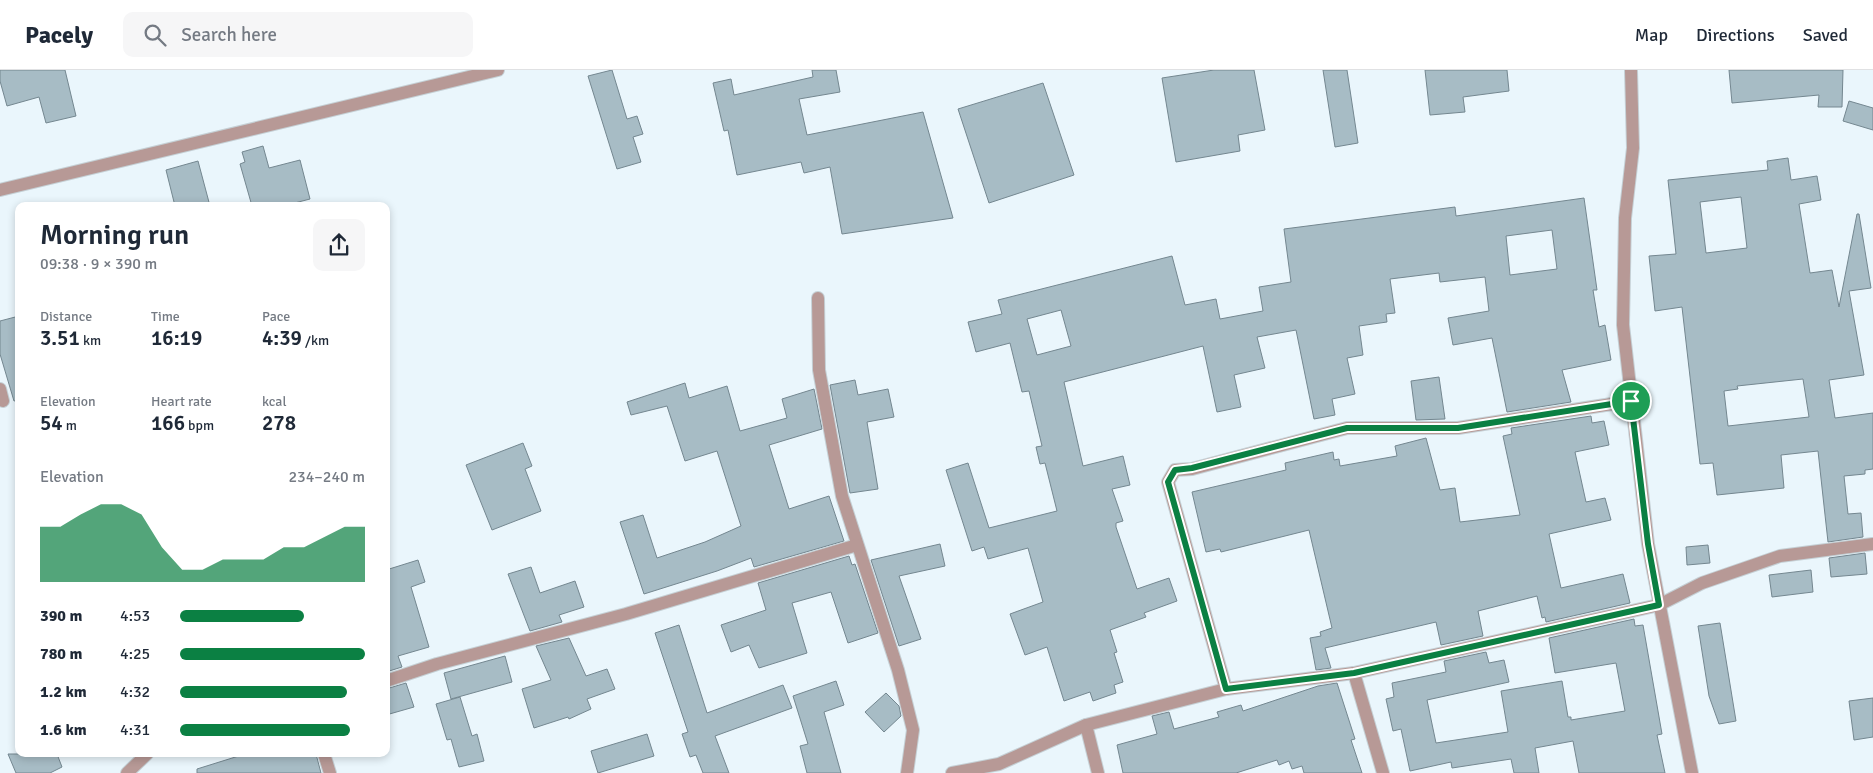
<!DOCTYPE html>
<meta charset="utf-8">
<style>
:root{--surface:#fff;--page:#f6f6f7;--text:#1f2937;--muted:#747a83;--line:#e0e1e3;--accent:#0b8043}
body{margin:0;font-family:Signika,sans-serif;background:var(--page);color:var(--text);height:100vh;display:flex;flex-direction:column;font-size:19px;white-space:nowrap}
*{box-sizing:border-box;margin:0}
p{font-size:16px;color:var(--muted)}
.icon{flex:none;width:28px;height:28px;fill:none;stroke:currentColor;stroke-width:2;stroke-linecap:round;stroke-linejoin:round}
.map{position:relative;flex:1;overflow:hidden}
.sheet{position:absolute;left:15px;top:132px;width:375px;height:555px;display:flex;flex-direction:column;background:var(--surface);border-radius:10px;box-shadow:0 2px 8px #0003}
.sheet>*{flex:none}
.pin{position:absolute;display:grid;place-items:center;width:42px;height:42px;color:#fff;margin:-21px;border:2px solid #fff;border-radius:50%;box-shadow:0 1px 5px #0007}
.round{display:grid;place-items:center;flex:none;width:52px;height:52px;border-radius:10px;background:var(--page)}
.overview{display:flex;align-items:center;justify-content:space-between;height:85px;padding:0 25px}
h1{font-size:28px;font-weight:600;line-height:38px}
.stats{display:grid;grid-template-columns:repeat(3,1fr);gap:8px;height:85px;padding:5px 25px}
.stats div{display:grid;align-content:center}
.stats b{font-size:21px;font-weight:600}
.stats small{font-size:14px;font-weight:400}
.stats p{font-size:14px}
.chart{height:140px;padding:10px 25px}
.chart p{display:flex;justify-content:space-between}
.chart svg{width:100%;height:90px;margin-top:5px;fill:var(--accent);opacity:.7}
ul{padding:0 25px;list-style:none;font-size:16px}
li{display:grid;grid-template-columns:80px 60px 1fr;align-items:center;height:38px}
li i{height:12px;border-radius:6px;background:var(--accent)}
header{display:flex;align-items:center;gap:30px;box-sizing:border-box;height:70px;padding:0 25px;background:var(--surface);border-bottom:1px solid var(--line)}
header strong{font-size:24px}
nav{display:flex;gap:28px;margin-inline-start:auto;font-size:18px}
.search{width:350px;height:45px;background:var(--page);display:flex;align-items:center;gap:12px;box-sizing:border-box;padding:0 18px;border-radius:10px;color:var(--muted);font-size:19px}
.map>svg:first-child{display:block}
</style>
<header>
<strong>Pacely</strong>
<div class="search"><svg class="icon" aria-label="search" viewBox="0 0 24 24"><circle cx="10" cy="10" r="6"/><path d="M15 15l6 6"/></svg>Search here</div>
<nav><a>Map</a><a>Directions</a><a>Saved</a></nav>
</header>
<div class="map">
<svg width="1873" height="703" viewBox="0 0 1873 703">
<rect width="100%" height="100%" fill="#eaf6fc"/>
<g fill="#a7bcc5" stroke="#748790" fill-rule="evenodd">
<path d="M0,0H65L76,46L46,53L39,27L7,36L0,11Z"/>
<path d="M612,0L627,49L637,46L643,64L633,67L641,92L617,99L588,6Z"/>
<path d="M812,0H836L840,22L799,29L807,65L923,42L953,148L842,164L830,97L804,103L801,92L737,105L728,60L724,61L713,13L731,9L734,25L813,7Z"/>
<path d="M1214,0H1254L1265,60L1238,65L1240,81L1176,92L1162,8Z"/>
<path d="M1323,0H1347L1358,73L1335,77Z"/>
<path d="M1425,0H1507L1509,21L1463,27L1465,42L1430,45Z"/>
<path d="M1729,0H1843L1842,37H1818L1819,25L1732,33Z"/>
<path d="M1043,13L1074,105L989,133L958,39Z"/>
<path d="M1849,31L1873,38V60L1843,51Z"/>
<path d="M263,76L269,98L300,90L310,129L283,136H252L240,94L245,92L242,82Z"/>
<path d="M1788,88L1791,110L1817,106L1821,130L1799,134L1810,203L1832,200L1839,237L1857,144H1859L1871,218L1849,221L1864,305L1829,310L1835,348L1873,343V399L1865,400V404L1844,406L1848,444L1861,443L1863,467L1828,472L1818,381L1781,385L1784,418L1717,425L1713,393L1700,394L1682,237L1655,241L1649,186L1676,184L1668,110L1768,100L1767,91ZM1741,127L1747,178L1706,183L1700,132ZM1803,309L1809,347L1728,356L1724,321L1738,319L1737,316Z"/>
<path d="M198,91L210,136H175L166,100Z"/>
<path d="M1584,128L1597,220H1593L1599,257L1605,255L1611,290L1562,300L1571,332L1507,342L1492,268L1453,275L1448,248L1489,241L1485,207L1440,212L1439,203L1390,209L1395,243L1386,244L1387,252L1359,256L1363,285L1347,288L1355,324L1332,329L1335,345L1314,349L1296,260L1257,267L1265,298L1234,305L1241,337L1217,342L1203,276L1064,312L1083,396L1123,386L1130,415L1112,419L1123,451L1116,453V457L1137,519L1169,508L1177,531L1144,543L1146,547L1110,560L1117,582L1114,583L1123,612L1114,615L1116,623L1093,631L1090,622L1064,631L1047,577L1025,585L1010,544L1043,532L1028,478L988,489L984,477L972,481L946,400L968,393L989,458L1057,441L1045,393L1040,394L1036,377L1042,376L1029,321L1022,322L1010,273L976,282L968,252L1002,244L998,230L1172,186L1185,235L1216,229L1220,249L1263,241L1259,217L1291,212L1284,159L1455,137L1456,146ZM1552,160L1557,199L1510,205L1506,166ZM1061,240L1071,276L1037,285L1027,249Z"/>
<path d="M19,246V330L14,331L0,284V251Z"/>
<path d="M1439,307L1445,349L1416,350L1411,311Z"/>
<path d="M855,310L858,325L888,319L894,347L867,352L878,419L850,423L830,315Z"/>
<path d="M685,313L689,328L727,316L740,361L787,348L782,329L814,319L822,359L769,375L789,439L829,426L844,471L754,497L751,488L717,501L644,524L620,452L643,445L657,488L705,472L741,456L717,381L685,391L667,336L631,345L627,332Z"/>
<path d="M1591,346L1592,353L1604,351L1609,375L1575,382L1586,432L1605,428L1611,450L1549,464L1561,518L1623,504L1630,533L1546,552L1545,547L1542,548L1537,526L1478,541L1483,566L1441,575L1436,552L1325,578L1331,598L1316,600L1310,568L1321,566L1320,562L1332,558L1309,460L1221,482L1220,479L1206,482L1192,422L1286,400L1285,393L1333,382L1334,390L1339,389L1340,396L1397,386L1395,376L1426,368L1440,420L1455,418L1460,452L1520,445L1503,366L1512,364L1511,358Z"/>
<path d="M523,373L532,396L525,399L541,441L492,460L466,395Z"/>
<path d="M940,474L945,496L899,506L921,569L899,576L871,490Z"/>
<path d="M1708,475L1710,493L1687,495L1686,477Z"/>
<path d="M1865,483L1867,504L1831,507L1829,488Z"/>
<path d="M849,486L852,495L855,494L878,563L848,573L831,522L792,533L807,583L759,598L749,575L731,582L721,555L766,540L758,513Z"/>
<path d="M418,490L425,512L411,517L429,577L398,586L402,597L386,602V500Z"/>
<path d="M531,497L540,523L575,511L584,537L559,545L562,552L530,561L508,504Z"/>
<path d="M1811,500L1813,522L1772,527L1769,505Z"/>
<path d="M1634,549L1635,556L1643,555L1662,664L1657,665L1665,703H1579L1573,671L1535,678L1539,703H1514L1511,689L1452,698L1451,692L1410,701L1401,659L1393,661L1386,629L1394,627L1392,613L1446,602L1444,591L1486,582L1489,593L1504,590L1509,612L1427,630L1436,673L1508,662L1501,621L1562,611L1568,647H1571V650L1625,641L1616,593L1555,603L1549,568Z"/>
<path d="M1720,553L1736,651L1719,654L1709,626L1698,556Z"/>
<path d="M679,555L707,643L783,615L792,638L715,666L729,703H703L696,685L690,687L682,664L688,662L655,563Z"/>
<path d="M569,568L586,606L607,599L615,619L587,629L591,639L569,649L568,647L534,658L522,619L551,610L536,576Z"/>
<path d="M505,586L512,612L451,629L444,603Z"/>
<path d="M836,611L844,635L824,642L841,703H807L800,676L808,674L793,626Z"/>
<path d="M406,613L414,637L386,645V619Z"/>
<path d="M1337,613L1355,669L1351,670L1362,703H1304L1302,696L1292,699L1289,691L1279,695L1277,690L1236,703H1123L1117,675L1157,664L1152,646L1169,642L1174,659L1219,647L1217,642L1241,635L1243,641L1318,616Z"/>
<path d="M886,623L899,636L901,646L884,662L865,642Z"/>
<path d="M460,627L472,666L477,664L484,691L459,697L451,669L447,670L436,634Z"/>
<path d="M1873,628V667L1854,670L1849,631Z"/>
<path d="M647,664L654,686L598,703L591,681Z"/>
<path d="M8,684H57L62,697L50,703H16Z"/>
<path d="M245,684H316L321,703H197V699Z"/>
</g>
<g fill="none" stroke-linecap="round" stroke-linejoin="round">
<defs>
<g id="street">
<path d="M1631,0L1633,78L1625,148L1623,255L1648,474L1692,703"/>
<path d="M0,120L498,0"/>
<path d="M818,228L819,300L842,426L898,600L913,660L907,703"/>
<path d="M0,319L3,331"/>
<path d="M386,611L437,594L626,544L857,475"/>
<path d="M1226,619L1168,412L1175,400L1192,399L1347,358H1458L1631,331"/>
<path d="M1086,655L1098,703"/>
<path d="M324,684L330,703"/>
<path d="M127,703L147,684"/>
<path d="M952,703L999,694L1086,655L1226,619L1354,603"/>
<path d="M1383,703L1354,603L1659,535L1702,513L1780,486L1873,474"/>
</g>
</defs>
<use href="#street" stroke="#c5d0d5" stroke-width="14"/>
<use href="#street" stroke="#b79996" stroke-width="12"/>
</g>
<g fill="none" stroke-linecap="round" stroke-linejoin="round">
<defs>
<path id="route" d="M1631,331L1648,474L1659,535L1354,603L1226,619L1168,412L1175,400L1192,398L1347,358H1458Z"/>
</defs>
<use href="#route" stroke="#fff" stroke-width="10"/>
<use href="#route" stroke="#0b8043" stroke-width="6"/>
</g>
</svg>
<div class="pin" style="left:1631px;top:331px;background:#1e9e55"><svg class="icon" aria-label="arrive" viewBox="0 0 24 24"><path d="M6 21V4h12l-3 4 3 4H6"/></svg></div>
<section class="sheet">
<div class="overview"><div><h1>Morning run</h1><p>09:38 · 9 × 390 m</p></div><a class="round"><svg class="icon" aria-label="share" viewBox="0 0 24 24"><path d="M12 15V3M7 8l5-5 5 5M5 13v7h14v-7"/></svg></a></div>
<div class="stats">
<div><p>Distance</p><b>3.51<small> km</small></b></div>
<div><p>Time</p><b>16:19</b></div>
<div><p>Pace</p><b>4:39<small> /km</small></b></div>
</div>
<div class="stats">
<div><p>Elevation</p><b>54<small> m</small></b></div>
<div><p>Heart rate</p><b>166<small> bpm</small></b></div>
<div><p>kcal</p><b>278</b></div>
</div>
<div class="chart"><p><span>Elevation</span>234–240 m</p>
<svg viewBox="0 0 160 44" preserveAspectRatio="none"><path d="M0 44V17L10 17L20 11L30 6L40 6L50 11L60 27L70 38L80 38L90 33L100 33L110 33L120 27L130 27L140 22L150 17L160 17V44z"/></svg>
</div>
<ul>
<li><b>390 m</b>4:53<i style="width:67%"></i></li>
<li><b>780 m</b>4:25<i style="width:100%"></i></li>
<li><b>1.2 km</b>4:32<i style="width:90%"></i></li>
<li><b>1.6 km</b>4:31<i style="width:92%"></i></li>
</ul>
</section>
</div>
